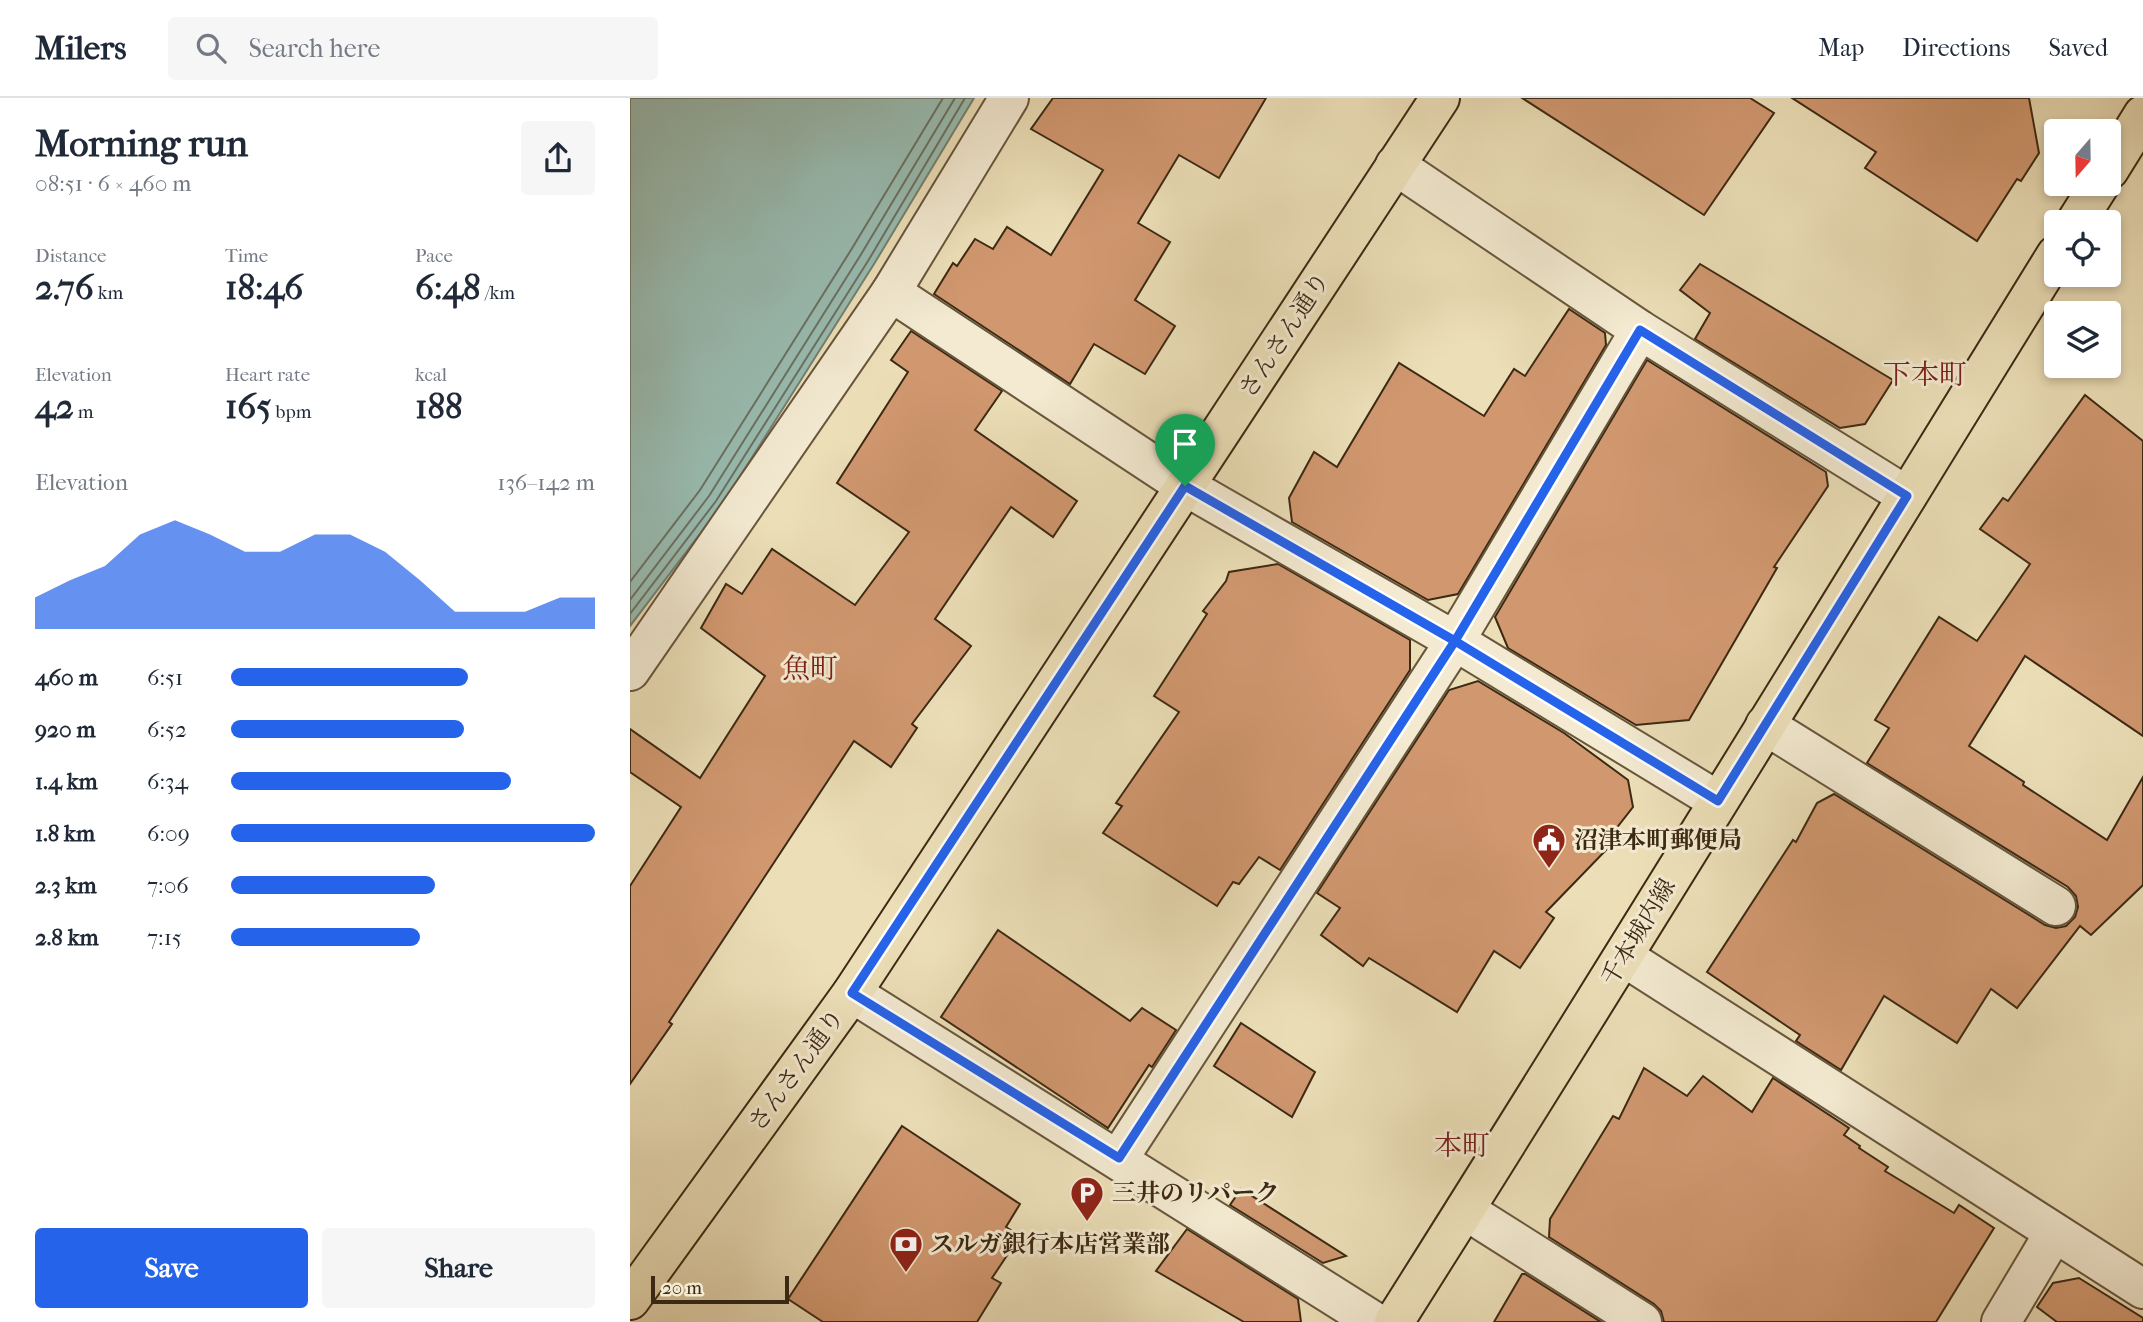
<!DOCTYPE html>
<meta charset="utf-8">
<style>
:root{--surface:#fff;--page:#f6f6f7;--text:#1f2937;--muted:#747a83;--line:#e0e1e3;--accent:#2563eb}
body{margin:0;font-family:"IM FELL French Canon","Noto Serif JP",serif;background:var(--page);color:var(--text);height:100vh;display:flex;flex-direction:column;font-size:26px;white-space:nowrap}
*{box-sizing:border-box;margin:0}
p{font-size:23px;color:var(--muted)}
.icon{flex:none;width:38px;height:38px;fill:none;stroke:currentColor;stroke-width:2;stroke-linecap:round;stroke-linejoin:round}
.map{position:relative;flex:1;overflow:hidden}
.drawer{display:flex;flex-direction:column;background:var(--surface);width:630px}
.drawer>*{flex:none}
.needle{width:46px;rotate:200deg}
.controls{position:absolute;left:1414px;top:21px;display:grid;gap:14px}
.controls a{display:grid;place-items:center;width:77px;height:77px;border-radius:7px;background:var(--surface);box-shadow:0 4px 10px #0003;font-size:35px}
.scale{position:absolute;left:21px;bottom:18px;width:138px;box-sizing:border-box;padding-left:7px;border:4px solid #3c2913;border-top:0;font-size:19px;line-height:24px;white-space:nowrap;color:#3c2913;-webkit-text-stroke:5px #f3ead1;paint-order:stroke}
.pin{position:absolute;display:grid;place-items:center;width:60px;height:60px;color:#fff;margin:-72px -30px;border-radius:50% 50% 50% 0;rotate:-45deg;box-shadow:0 0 7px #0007}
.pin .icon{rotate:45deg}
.round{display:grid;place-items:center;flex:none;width:74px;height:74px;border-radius:7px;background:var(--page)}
.summary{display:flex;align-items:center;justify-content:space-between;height:119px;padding:0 35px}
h1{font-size:38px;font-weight:700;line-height:52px}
.figures{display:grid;grid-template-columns:repeat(3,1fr);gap:10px;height:119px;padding:7px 35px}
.figures div{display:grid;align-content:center}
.figures b{font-size:35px;font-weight:700}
.figures small{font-size:19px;font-weight:400}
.figures p{font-size:19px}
.chart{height:196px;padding:14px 35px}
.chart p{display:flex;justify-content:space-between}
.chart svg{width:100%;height:126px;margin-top:7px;fill:var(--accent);opacity:.7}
.primary-button{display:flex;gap:14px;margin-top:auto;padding:14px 35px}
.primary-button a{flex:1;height:80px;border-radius:7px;background:var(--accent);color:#fff;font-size:28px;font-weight:700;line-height:80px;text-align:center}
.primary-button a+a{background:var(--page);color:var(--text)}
ul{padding:0 35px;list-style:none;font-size:23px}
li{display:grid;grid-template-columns:112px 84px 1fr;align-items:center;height:52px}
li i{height:18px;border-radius:9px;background:var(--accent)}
header{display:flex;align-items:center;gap:42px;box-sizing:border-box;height:98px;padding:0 35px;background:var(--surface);border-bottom:2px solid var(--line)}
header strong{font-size:33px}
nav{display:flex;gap:38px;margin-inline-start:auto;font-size:24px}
.search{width:490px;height:63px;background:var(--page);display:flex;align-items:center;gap:18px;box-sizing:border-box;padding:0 24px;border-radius:7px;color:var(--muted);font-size:26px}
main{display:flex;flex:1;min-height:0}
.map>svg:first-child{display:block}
</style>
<header>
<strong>Milers</strong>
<div class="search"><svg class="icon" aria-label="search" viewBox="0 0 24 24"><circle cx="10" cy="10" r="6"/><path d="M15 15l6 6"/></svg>Search here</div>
<nav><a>Map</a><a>Directions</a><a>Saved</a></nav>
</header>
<main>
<section class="drawer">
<div class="summary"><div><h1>Morning run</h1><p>08:51 · 6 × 460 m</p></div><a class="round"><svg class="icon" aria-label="share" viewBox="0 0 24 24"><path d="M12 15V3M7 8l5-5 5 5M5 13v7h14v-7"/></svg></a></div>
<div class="figures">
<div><p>Distance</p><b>2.76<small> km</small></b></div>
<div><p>Time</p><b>18:46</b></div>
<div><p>Pace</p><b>6:48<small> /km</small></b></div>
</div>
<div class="figures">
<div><p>Elevation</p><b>42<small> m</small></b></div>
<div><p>Heart rate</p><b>165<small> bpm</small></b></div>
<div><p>kcal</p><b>188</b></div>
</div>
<div class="chart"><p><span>Elevation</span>136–142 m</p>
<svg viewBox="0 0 160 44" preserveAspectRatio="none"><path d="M0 44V33L10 27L20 22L30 11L40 6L50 11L60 17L70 17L80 11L90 11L100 17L110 27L120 38L130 38L140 38L150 33L160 33V44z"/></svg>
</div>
<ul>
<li><b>460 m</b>6:51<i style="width:65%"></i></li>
<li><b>920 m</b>6:52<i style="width:64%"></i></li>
<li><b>1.4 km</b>6:34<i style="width:77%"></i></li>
<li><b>1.8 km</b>6:09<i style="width:100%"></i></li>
<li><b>2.3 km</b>7:06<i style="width:56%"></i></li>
<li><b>2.8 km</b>7:15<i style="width:52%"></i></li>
</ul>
<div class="primary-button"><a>Save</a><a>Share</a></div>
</section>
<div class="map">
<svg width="1513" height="1224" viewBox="0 0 1513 1224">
<rect width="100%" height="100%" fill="#ecdfb8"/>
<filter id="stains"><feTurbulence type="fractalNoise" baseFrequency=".00286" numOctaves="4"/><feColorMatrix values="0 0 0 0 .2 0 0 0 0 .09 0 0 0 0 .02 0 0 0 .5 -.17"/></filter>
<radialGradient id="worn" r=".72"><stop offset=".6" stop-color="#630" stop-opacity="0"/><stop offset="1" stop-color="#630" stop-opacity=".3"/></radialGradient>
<path fill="#99bcb1" stroke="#748172" stroke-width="2" d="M0,0H344L244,166L92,407L0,528Z"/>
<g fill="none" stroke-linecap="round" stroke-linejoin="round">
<g stroke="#6a7262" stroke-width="2">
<path d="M0,484L70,392L221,152L313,0"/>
<path d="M0,502L79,398L230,158L325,0"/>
<path d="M0,516L86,403L238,163L335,0"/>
</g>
</g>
<g fill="#d19870" stroke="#3c2913" stroke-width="2">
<path d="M423,0H636L589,80L549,57L508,125L540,144L505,202L545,228L515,276L464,246L440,286L304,196L323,165L327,168L345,141L363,151L377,129L421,157L473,72L401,31Z"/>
<path d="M892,0H1120L1144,15L1074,117Z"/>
<path d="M1162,0H1399L1409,55L1391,83L1387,81L1347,143L1235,70L1246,54Z"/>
<path d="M1070,166L1263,282L1235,326L1210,330L1065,241L1080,215L1050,192Z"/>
<path d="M939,211L975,235L976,247L828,496L798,502L662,424L659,400L684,354L707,369L769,265L854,318L884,271L895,278Z"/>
<path d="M281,233L372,293L345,332L447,403L423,439L381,409L305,521L341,548L282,626L287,630L261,669L224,643L39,924L42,926L0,986V788L51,709L0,674V631L70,680L135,578L71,530L96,486L112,496L142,451L225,507L279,434L207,385L278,274L261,262Z"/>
<path d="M1017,262L1196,374L1198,388L1144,469L1147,470L1059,622L1006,627L878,550L865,519Z"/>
<path d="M1455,297L1513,343V638L1395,558L1339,648L1394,684L1393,687L1477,742L1513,679V787L1461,837L1450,828L1387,910L1361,891L1327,945L1254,898L1211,972L1166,943L1170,937L1077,874L1163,742L1166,744L1187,705L1204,696L1415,827L1426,830L1436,828L1445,819L1448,809L1446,798L1438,789L1237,665L1259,630L1245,622L1309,519L1347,543L1400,466L1350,431L1373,400L1378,403Z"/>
<path d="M648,466L780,542V572L650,772L629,759L609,786L603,784L587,808L473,735L492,708L486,705L549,614L524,598L577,516L573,513L596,483L599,474Z"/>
<path d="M848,583L934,635L998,682L1003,709L975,745L979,749L916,814L924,820L890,870L864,853L827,914L739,860L733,868L691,837L710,810L687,795L819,592Z"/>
<path d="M368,832L500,923L512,910L546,932L522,969L519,967L478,1030L311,919Z"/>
<path d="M611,925L685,974L662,1019L584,968Z"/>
<path d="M1014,970L1057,998L1073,978L1122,1014L1143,980L1219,1030L1214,1037L1230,1048L1229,1050L1258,1069L1255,1073L1324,1115L1329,1107L1364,1130L1306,1224H1034L1031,1213L1024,1206L919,1139L920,1121L983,1018L989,1021Z"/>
<path d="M272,1028L390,1106L376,1129L390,1138L362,1180L371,1185L347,1224H193L158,1201Z"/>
<path d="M611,1091L716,1158L693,1165L600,1107Z"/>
<path d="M557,1131L668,1201L671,1224H614L526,1173Z"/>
<path d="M892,1176H895L971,1224H864Z"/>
<path d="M1449,1180L1513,1220V1224H1427L1407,1209L1423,1185Z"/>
</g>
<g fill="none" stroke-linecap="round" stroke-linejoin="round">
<defs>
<g id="minor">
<path d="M765,67L1010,232L1277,398"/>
<path d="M261,194L555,388L825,543L1088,703"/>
<path d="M0,573L261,194L379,0"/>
<path d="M1135,627L1426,808"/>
<path d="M994,859L1513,1191"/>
<path d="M222,895L745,1224"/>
<path d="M489,1060L825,543L1010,232"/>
<path d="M835,1112L1012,1224"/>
<path d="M1371,1224L1424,1135"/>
</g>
<g id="major">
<path d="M1479,72L1513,17"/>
<path d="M1446,124L1470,86"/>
<path d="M0,1202L222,895L810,0"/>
<path d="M764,1224C988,870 1206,513 1426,157"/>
</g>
</defs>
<use href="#minor" stroke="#68563c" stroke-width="42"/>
<use href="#major" stroke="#3c2913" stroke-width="42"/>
<use href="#minor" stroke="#f3ead1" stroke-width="38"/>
<use href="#major" stroke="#ecdfb8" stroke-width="38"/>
</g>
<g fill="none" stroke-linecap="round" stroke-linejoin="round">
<defs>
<path id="route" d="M555,388L222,895L489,1060L825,543L1088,703L1277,398L1010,232L825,543L555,388"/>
</defs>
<use href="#route" stroke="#fff" stroke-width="14"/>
<use href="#route" stroke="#2563eb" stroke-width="9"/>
</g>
<defs>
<symbol id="civic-pin" viewBox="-11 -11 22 30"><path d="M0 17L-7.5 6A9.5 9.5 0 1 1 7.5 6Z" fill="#8f2418" stroke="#f3ead1"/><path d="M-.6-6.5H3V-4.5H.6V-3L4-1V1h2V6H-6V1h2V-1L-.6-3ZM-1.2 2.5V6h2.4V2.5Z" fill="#fff"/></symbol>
<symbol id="parking-pin" viewBox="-11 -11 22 30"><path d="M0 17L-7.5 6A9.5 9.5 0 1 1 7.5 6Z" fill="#8f2418" stroke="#f3ead1"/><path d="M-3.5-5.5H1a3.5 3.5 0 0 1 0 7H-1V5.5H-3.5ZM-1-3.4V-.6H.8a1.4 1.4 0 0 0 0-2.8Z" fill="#fff"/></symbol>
<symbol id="bank-pin" viewBox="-11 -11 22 30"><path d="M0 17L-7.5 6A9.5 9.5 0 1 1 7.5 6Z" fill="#8f2418" stroke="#f3ead1"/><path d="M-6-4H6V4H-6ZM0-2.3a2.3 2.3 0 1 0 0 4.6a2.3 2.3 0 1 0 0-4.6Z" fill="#fff"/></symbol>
</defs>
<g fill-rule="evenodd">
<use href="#civic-pin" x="900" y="723" width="38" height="52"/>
<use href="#parking-pin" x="438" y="1076" width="38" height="52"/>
<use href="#bank-pin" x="257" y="1127" width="38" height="52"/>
</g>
<g text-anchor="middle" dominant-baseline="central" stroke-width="6" stroke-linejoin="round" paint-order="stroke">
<g font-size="24" fill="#3c2913" stroke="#f3ead1">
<text transform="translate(654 237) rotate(-57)">さんさん通り</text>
<text transform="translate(1008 834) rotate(-59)">千本城内線</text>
<text transform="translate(166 972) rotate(-54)">さんさん通り</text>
</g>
<g font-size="24" font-weight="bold" fill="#3c2913" stroke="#f3ead1" text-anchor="start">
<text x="944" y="742">沼津本町郵便局</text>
<text x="482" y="1095">三井のリパーク</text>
<text x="300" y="1146">スルガ銀行本店営業部</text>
</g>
<g font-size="28" fill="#7a1f14" stroke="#f3ead1">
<text x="1295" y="276">下本町</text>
<text x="180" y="570">魚町</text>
<text x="832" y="1047">本町</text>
</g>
</g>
<rect width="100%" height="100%" filter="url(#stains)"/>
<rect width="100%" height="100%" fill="url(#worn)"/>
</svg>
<div class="controls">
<a><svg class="needle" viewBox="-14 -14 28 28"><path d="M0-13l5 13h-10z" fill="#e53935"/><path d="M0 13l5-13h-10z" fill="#747a83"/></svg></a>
<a><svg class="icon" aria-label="locate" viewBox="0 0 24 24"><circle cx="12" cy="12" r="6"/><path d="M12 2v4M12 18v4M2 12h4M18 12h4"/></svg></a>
<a><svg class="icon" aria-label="layers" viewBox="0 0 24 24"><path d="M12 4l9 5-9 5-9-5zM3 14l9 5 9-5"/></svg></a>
</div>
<div class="scale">20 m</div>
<div class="pin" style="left:555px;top:388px;background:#1e9e55"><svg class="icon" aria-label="arrive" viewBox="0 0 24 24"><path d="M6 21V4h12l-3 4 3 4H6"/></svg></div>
</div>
</main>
